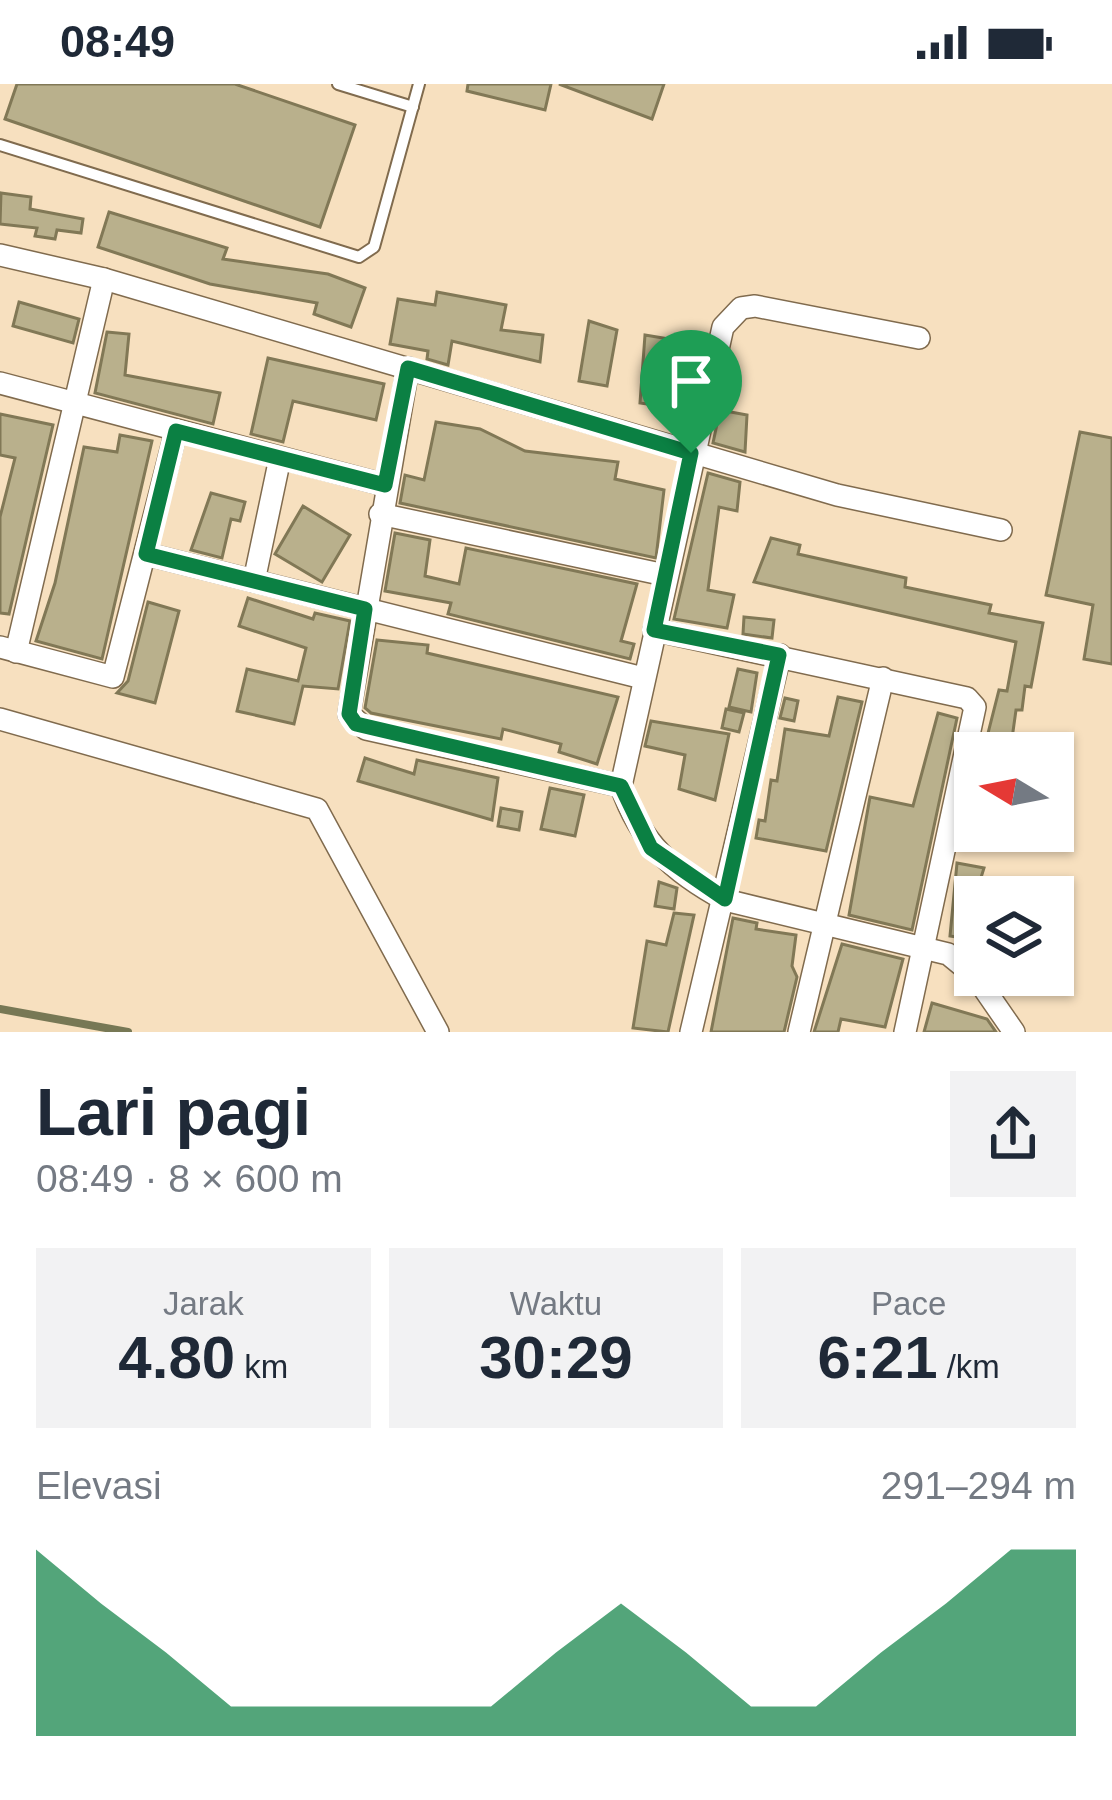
<!DOCTYPE html>
<html lang="id">
<meta charset="utf-8">
<style>
:root{--surface:#fff;--page:#f2f2f3;--text:#1f2937;--muted:#747a83;--accent:#0b8043}
body{margin:0;font-family:Arial,sans-serif;background:var(--page);color:var(--text);height:100vh;display:flex;flex-direction:column;font-size:45px;white-space:nowrap}
*{box-sizing:border-box;margin:0}
p{font-size:39px;color:var(--muted)}
.icon{flex:none;width:66px;height:66px;fill:none;stroke:currentColor;stroke-width:2;stroke-linecap:round;stroke-linejoin:round}
.map{position:relative;height:948px;overflow:hidden}
.sheet{display:flex;flex-direction:column;background:var(--surface);flex:1}
.sheet>*{flex:none}
.needle{width:78px;rotate:280deg}
.buttons{position:absolute;left:954px;top:648px;display:grid;gap:24px}
.buttons a{display:grid;place-items:center;width:120px;height:120px;border-radius:0px;background:var(--surface);box-shadow:0 3px 9px #0004;font-size:60px}
.pin{position:absolute;display:grid;place-items:center;width:102px;height:102px;color:#fff;margin:-123px -51px;border-radius:50% 50% 50% 0;rotate:-45deg;box-shadow:0 0 12px #0007}
.pin .icon{rotate:45deg}
.round{display:grid;place-items:center;flex:none;width:126px;height:126px;border-radius:0px;background:var(--page)}
.head{display:flex;align-items:center;justify-content:space-between;height:204px;padding:0 36px}
h1{font-size:66px;font-weight:700;line-height:90px}
.figures{display:grid;grid-template-columns:repeat(3,1fr);gap:18px;height:204px;padding:12px 36px}
.figures div{display:grid;align-content:center;border-radius:0px;background:var(--page);text-align:center}
.figures b{font-size:60px;font-weight:700}
.figures small{font-size:33px;font-weight:400}
.figures p{font-size:33px}
.chart{height:336px;padding:24px 36px}
.chart p{display:flex;justify-content:space-between}
.chart svg{width:100%;height:216px;margin-top:12px;fill:var(--accent);opacity:.7}
.status{display:flex;justify-content:space-between;align-items:center;height:84px;padding:0 60px;background:var(--surface);direction:ltr}
.status svg{height:33px;fill:currentColor}
.map>svg:first-child{display:block}
</style>
<div class="status"><b>08:49</b><svg viewBox="0 0 49 12"><path d="M0 12V9h3v3zM5 12V6h3v6zM10 12V3h3v9zM15 12V0h3v12zM26 1h20v11H26zM47 4h2v5h-2z"/></svg></div>
<div class="map">
<svg width="1112" height="948" viewBox="0 0 1112 948">
<rect width="100%" height="100%" fill="#f7e0bf"/>
<g fill="none" stroke-linecap="round" stroke-linejoin="round">
<path stroke="#777855" stroke-width="8" d="M0,925L128,948"/>
</g>
<g fill="#b9b08c" stroke="#817856" stroke-width="3">
<path d="M17,0H235L355,41L320,143L5,35Z"/>
<path d="M468,0H551L545,26L467,7Z"/>
<path d="M559,0H664L652,35Z"/>
<path d="M1,109L31,113L30,125L83,135L81,149L57,146L55,155L35,152L37,144L0,140Z"/>
<path d="M109,128L227,164L223,175L328,190L365,204L351,243L314,230L317,219L210,200L98,163Z"/>
<path d="M437,208L506,221L501,246L543,251L540,278L452,257L448,281L427,275L428,267L390,260L398,215L435,221Z"/>
<path d="M19,218L79,235L73,259L13,242Z"/>
<path d="M589,237L617,246L607,302L579,297Z"/>
<path d="M107,248L129,250L125,291L220,309L213,340L95,309Z"/>
<path d="M645,251L681,257L680,263L702,269L689,326L640,319Z"/>
<path d="M268,274L384,300L376,336L293,317L283,358L251,350Z"/>
<path d="M720,326L747,331L745,368L713,359Z"/>
<path d="M0,330L53,341L9,530L0,529V433L15,374L0,371Z"/>
<path d="M436,338L480,345L525,367L618,378L615,395L664,406L656,474L400,419L405,391L424,396Z"/>
<path d="M1080,348L1112,354V580L1084,575L1093,521L1046,511Z"/>
<path d="M120,351L152,357L102,575L36,557L55,499L84,363L117,368Z"/>
<path d="M708,389L740,398L737,427L719,423L708,506L734,511L727,544L674,535Z"/>
<path d="M211,409L245,418L240,437L231,435L222,474L191,466Z"/>
<path d="M303,422L350,451L322,498L275,470Z"/>
<path d="M395,449L430,456L425,492L459,500L466,464L637,500L621,557L634,560L630,575L448,530L451,519L385,507Z"/>
<path d="M771,454L800,461L798,470L906,494L905,503L991,521L989,529L1043,539L1031,603L1025,602L1022,626H1016L1010,669H983L999,606L1007,607L1016,558L754,498Z"/>
<path d="M248,514L313,535L315,529L350,537L338,605L303,602L294,640L237,627L247,585L298,597L306,564L239,542Z"/>
<path d="M148,518L179,527L155,619L117,609L128,597Z"/>
<path d="M744,533L774,536L772,554L743,550Z"/>
<path d="M377,556L428,561L427,569L618,613L597,680L559,668L561,660L503,645L501,655L371,629L365,624Z"/>
<path d="M738,585L757,589L751,628L729,623Z"/>
<path d="M838,613L862,618L826,767L756,754L759,736L765,737L771,696L777,697L785,645L829,652Z"/>
<path d="M785,614L798,617L794,637L780,634Z"/>
<path d="M726,625L744,629L739,648L722,644Z"/>
<path d="M938,629L957,634L912,846L849,831L870,713L913,722Z"/>
<path d="M651,637L729,650L715,716L679,705L685,671L645,662Z"/>
<path d="M365,674L414,690L417,676L498,694L492,736L358,697Z"/>
<path d="M550,704L584,711L575,752L541,745Z"/>
<path d="M501,724L522,728L519,746L498,742Z"/>
<path d="M957,779L984,784L975,813V856L950,852Z"/>
<path d="M659,798L677,804L674,825L655,822Z"/>
<path d="M674,829L694,831L668,948L633,944L647,857L666,861Z"/>
<path d="M733,834L757,839L756,845L796,851L792,882L797,893L784,948H711Z"/>
<path d="M842,860L903,875L885,943L841,935L838,948H814Z"/>
<path d="M932,919L987,935L996,948H924Z"/>
</g>
<g fill="none" stroke-linecap="round" stroke-linejoin="round">
<defs>
<g id="service">
<path d="M338,0L413,23"/>
<path d="M0,61L359,173L374,163L419,0"/>
</g>
<g id="minor">
<path d="M0,171L104,195L837,411L1001,446"/>
<path d="M919,254L755,222L741,224L723,243L621,702C640,758 673,788 725,816L948,870L976,893L1014,948"/>
<path d="M408,284L349,630L366,645L621,702"/>
<path d="M0,299L385,401"/>
<path d="M380,430L665,491"/>
<path d="M146,470L643,594"/>
<path d="M254,497L280,374"/>
<path d="M654,546L967,614L975,623L905,948"/>
<path d="M0,563L113,593L176,347"/>
<path d="M16,568L104,195"/>
<path d="M0,635L317,725L438,948"/>
<path d="M691,948L780,571"/>
<path d="M799,948L883,594"/>
</g>
</defs>
<use href="#service" stroke="#806b4e" stroke-width="14"/>
<use href="#minor" stroke="#806b4e" stroke-width="24"/>
<use href="#service" stroke="#fff" stroke-width="10"/>
<use href="#minor" stroke="#fff" stroke-width="21"/>
</g>
<g fill="none" stroke-linecap="round" stroke-linejoin="round">
<defs>
<path id="route" d="M408,284L691,369L654,546L779,571L725,815L651,764L621,702L356,640L349,630L365,525L146,470L176,347L385,401Z"/>
</defs>
<use href="#route" stroke="#fff" stroke-width="24"/>
<use href="#route" stroke="#0b8043" stroke-width="15"/>
</g>
</svg>
<div class="buttons">
<a><svg class="needle" viewBox="-14 -14 28 28"><path d="M0-13l5 13h-10z" fill="#e53935"/><path d="M0 13l5-13h-10z" fill="#747a83"/></svg></a>
<a><svg class="icon" aria-label="layers" viewBox="0 0 24 24"><path d="M12 4l9 5-9 5-9-5zM3 14l9 5 9-5"/></svg></a>
</div>
<div class="pin" style="left:691px;top:369px;background:#1e9e55"><svg class="icon" aria-label="arrive" viewBox="0 0 24 24"><path d="M6 21V4h12l-3 4 3 4H6"/></svg></div>
</div>
<section class="sheet">
<div class="head"><div><h1>Lari pagi</h1><p>08:49 · 8 × 600 m</p></div><a class="round"><svg class="icon" aria-label="share" viewBox="0 0 24 24"><path d="M12 15V3M7 8l5-5 5 5M5 13v7h14v-7"/></svg></a></div>
<div class="figures">
<div><p>Jarak</p><b>4.80<small> km</small></b></div>
<div><p>Waktu</p><b>30:29</b></div>
<div><p>Pace</p><b>6:21<small> /km</small></b></div>
</div>
<div class="chart"><p><span>Elevasi</span>291–294 m</p>
<svg viewBox="0 0 160 44" preserveAspectRatio="none"><path d="M0 44V6L10 17L20 27L30 38L40 38L50 38L60 38L70 38L80 27L90 17L100 27L110 38L120 38L130 27L140 17L150 6L160 6V44z"/></svg>
</div>
</section>
